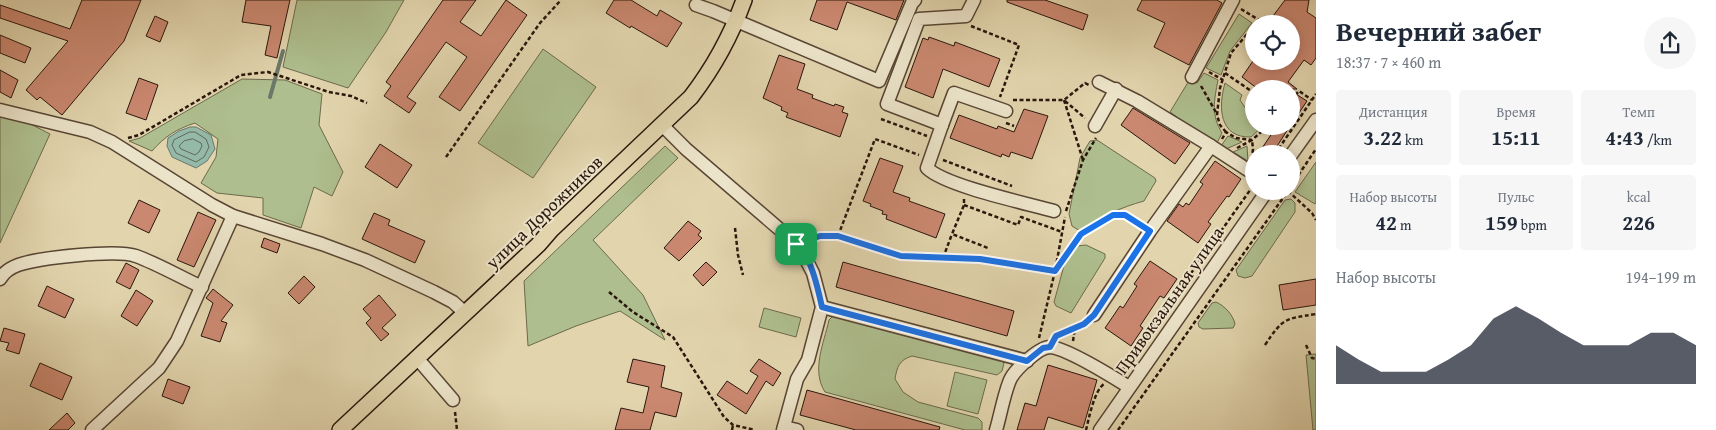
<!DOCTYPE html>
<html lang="ru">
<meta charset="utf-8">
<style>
:root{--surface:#fff;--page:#f6f6f7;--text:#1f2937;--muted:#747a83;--accent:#111827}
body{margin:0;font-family:"Gentium Book Plus",serif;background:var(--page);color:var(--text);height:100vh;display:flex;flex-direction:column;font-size:19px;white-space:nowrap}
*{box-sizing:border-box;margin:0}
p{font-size:16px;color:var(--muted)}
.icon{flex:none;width:28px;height:28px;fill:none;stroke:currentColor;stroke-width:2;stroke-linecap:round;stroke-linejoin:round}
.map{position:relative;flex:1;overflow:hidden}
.panel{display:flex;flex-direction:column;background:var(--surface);width:400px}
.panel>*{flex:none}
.controls{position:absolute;left:1245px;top:15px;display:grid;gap:10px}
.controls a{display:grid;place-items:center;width:55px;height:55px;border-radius:50%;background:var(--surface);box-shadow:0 2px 12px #0003;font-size:25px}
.pin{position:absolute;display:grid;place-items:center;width:42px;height:42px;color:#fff;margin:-21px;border-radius:10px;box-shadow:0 2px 8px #0006}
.round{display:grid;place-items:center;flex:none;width:52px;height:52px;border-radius:26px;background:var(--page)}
.summary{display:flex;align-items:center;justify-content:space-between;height:85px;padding:0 20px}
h1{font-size:28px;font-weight:700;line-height:38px}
.stats{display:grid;grid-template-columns:repeat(3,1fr);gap:8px;height:85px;padding:5px 20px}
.stats div{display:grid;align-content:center;border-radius:5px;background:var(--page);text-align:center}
.stats b{font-size:21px;font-weight:700}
.stats small{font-size:14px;font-weight:400}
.stats p{font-size:14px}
.chart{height:140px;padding:10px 20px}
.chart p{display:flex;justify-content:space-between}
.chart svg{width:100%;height:90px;margin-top:5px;fill:var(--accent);opacity:.7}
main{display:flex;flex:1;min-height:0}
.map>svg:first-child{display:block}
</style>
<main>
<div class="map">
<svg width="1316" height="430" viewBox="0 0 1316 430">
<rect width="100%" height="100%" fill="#e2d5ae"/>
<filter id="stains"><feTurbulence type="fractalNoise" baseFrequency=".004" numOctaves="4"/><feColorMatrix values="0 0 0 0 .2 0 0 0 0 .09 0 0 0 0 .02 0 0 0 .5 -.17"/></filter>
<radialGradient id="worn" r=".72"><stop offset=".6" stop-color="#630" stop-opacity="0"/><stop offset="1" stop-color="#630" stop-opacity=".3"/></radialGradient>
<g fill="#aebe8e" stroke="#6c6a4c">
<path d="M297,0H404L386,32L348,88L283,67Z"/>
<path d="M1239,14L1252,23L1230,51L1221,75L1206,68Z"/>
<path d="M543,49L596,87L533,178L478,143Z"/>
<path d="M1204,73L1218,80C1214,101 1211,115 1222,133L1216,145L1170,112L1190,79L1197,83Z"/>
<path d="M242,79L285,80L322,94L319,125L343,172L332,196L314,187L301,228L263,215V198L217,193L201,183L216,157L218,139L195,123C177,129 165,136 152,151L129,141L140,138Z"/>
<path d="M1225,83L1242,95L1240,100L1246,109H1254V126H1263L1251,137C1219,138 1218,107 1225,83Z"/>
<path d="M0,114L21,119L50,134L0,243Z"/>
<path d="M1228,136L1242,142L1226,149L1221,146Z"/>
<path d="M1097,140L1155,178L1156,181L1144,201C1122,207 1099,217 1080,231L1072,226L1069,214L1080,158L1090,141Z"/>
<path d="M665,146L678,158L593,240L643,295L665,340L620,311L576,326L528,346L524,281Z"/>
<path d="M1247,146L1248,161L1233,152Z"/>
<path d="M1316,162V202L1315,204L1295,192Z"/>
<path d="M1291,199L1295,203V212L1252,276L1245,278L1238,276L1236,270L1285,200Z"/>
<path d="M1086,245L1105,254V258L1071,313L1056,306L1054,302L1065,262L1077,246Z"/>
<path d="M1216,302C1225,306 1233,315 1235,324L1233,328L1203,329L1199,327L1198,323L1212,303Z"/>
<path d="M764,308L801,318L796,337L759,327Z"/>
<path d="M834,315L1000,359L1004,363L1002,371L997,375L912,356C899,360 897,367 895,379L903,392L918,402L978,418L982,422V430H965L825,392C811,370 824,343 829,320Z"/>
<path d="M1316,354V430H1313L1306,355Z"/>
<path d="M955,372L987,380L978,414L947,406Z"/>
</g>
<path fill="#95b9a9" stroke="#6a786a" d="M190,127H196L211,135L215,149L207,161L196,168L172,157L167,146L168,138L179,131Z"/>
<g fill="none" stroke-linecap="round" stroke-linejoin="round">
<g stroke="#60685a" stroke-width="1">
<path d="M190,132H195L206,139L209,147L204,157L196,162L176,153L172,145L174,140Z"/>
<path d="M193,139L201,143L202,146L199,152L195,155L181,149L179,146L184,141Z"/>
</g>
<path stroke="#6a786a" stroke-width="4" d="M270,97L283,51"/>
</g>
<g fill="#ca8870" stroke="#2a160b">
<path d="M82,0H141L124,41L62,115L40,97L37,100L26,90L68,41L0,18V5L70,29Z"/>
<path d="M246,0H290L277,58L265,55L271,26L242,22Z"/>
<path d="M443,0H476L460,22L481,36L506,0L527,15L460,111L439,97L467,57L446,42L407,97L416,103L409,113L384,96L391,86L386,82Z"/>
<path d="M614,0H631L657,16L660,10L682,23L667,47L631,26L630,28L606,13Z"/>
<path d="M817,0H904L896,20L847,2L837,30L810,20Z"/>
<path d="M1007,0H1045L1088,15L1083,30L1007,2Z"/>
<path d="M1142,0H1217L1222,3L1189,65L1154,47L1165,23L1137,10Z"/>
<path d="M1285,0H1309L1307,12L1316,18V58L1311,65L1304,60L1288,82L1297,89H1258L1242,77L1253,61H1291V24H1278L1280,20L1273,16Z"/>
<path d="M155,16L168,22L160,42L146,36Z"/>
<path d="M0,35L31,48L25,63L0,53Z"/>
<path d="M929,37L954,46L955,42L1000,59L989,87L943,69L933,98L905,87L923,38L928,40Z"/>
<path d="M779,55L805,64L797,89L813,95L812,98L834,106L835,104L844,107L842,112L848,114L840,137L786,117L788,113L781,110L782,107L763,98Z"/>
<path d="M0,70L18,80L11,98L0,92Z"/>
<path d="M139,78L158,85L146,120L126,113Z"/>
<path d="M1291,91L1307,101L1291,125Z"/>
<path d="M1133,108L1190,143L1175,164L1121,125Z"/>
<path d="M1024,109L1048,116L1032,159L1011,152L1009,157L1002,154L1001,157L950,138L959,115L997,129L998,126L1014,132Z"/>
<path d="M1277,126H1290L1272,154H1258Z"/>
<path d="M380,144L412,165L397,188L365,167Z"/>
<path d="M880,158L903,166L893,192L910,198L909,201L945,214L936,238L886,219L887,215L882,214L883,211L870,206L871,204L863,201Z"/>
<path d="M1215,161L1241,179L1229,197L1227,196L1208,222L1211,224L1198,243L1167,221L1179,204L1183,207L1186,203L1189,205L1203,184L1200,182Z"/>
<path d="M139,200L160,210L149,233L128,223Z"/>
<path d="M198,212L216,220L194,267L177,260Z"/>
<path d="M374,213L390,220L388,225L425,241L415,263L362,239Z"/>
<path d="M688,221L701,231L698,235L702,238L679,261L664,248Z"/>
<path d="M264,238L280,244L277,253L261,247Z"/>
<path d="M1150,261L1177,279L1164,298L1160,296L1140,326L1143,328L1131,346L1105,328L1120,306L1123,308L1137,286L1134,284Z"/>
<path d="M706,262L717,272L703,286L693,275Z"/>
<path d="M843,262L1014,311L1007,336L836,287Z"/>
<path d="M126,263L139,270L130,289L116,282Z"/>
<path d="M304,276L315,287L299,304L288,293Z"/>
<path d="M1316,279V305L1283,310L1279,285Z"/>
<path d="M47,286L74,299L65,318L38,306Z"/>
<path d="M213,289L233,305L221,321L227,323L220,342L201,336L213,303L206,298Z"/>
<path d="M136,290L153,301L137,326L121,316Z"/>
<path d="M379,295L396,315L382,328L389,334L381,341L366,323L371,318L363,309Z"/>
<path d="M4,328L25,334L19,354L6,350L9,343L0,341Z"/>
<path d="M633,359L665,366L661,387L682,393L676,417L655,412L650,430H615L621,408L643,413L649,387L627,382Z"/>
<path d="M759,359L781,373L773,386L766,381L746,414L717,395L727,381L747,394L758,376L750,371Z"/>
<path d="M40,363L72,377L62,400L30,386Z"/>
<path d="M1048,365L1097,380L1083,428L1048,417L1044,430H1017L1025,403L1036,406Z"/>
<path d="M168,379L190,387L183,404L162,396Z"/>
<path d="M807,390L940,427L939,430H856L800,415Z"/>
<path d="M67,413L75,423L68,430H49Z"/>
</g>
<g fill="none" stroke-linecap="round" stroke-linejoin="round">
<defs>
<g id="minor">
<path d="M974,0L966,16L919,19L887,104L942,125L954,93L1006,111"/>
<path d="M696,5L713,11L879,81L912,3L915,0"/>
<path d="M1192,77L1233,0"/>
<path d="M1099,82L1137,101L1211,146"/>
<path d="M0,110L90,132L112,142L212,205L233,216L322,244L365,260L434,292L453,302L465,313"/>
<path d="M662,125L686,149L799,246L813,273L822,307L808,360L797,379L783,430"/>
<path d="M942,125L927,168C945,186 1026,203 1054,211"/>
<path d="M1095,126L1116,89"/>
<path d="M1291,155L1316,120"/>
<path d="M0,279C4,272 10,268 18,265C38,258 116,249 136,256C158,264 180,277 202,287"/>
<path d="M822,307L1027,361"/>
<path d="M1094,315L1150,231L1211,146L1254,174"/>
<path d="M417,358L453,400"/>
<path d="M784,427L797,430"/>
<path d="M92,430L159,368L177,341L233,216"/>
<path d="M996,430C1000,417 1005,389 1011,378C1016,369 1039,347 1050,347C1066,348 1113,377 1129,387"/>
<path d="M1100,430L1267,191"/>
</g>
<path id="major" d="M340,430L538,245L551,230L691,97C714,67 731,36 744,0"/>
</defs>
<use href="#minor" stroke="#584634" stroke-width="15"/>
<use href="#major" stroke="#2a160b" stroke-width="18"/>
<g stroke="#2a160b" stroke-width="2.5" stroke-dasharray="4 2.5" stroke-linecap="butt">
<path d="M1241,9L1259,20L1256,24"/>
<path d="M971,26L1019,45L1000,97"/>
<path d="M1209,72L1223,80"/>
<path d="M1225,73L1254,93"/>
<path d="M1201,86L1217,114"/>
<path d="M1013,100H1064L1085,83L1089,85"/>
<path d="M1064,100L1083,160"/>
<path d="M1291,100L1299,91L1312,100"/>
<path d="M1065,101L1085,118"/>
<path d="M881,119L927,136"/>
<path d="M1006,123L1014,126"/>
<path d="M1226,132L1220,125L1217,115L1220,88L1231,53L1254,26"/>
<path d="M128,138L139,135L241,75L268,72L329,92L351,96L367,103"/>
<path d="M1222,139L1226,132L1236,138L1252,140L1268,126"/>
<path d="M1237,148L1252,140L1253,149L1252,157"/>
<path d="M1275,154L1316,94"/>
<path d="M446,157L540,23L561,0"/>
<path d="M943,160L1012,186"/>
<path d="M1291,186L1316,149"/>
<path d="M1288,191L1312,213L1316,220"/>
<path d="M964,199V205L952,234L988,248"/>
<path d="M964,205L1018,225L1021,217L1062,232"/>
<path d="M1066,211L1083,160L1096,138"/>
<path d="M735,228L738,255L743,275"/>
<path d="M838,236L875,139L919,155"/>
<path d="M808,240L820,236H838L901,255L980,259L1055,271L1081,234L1113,215H1125L1140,225"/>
<path d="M943,258L952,234"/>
<path d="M609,292L633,312L673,337L724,417L733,425L755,430"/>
<path d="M1057,336L1086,322"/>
<path d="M1039,338L1055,271L1065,217"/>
<path d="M1073,341L1075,328"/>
<path d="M1265,345C1283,318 1284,319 1316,314"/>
<path d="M1306,345L1312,358L1316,359"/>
<path d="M1123,369L1253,186"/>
<path d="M455,412L457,430"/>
<path d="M732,430L733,425"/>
<path d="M1086,430C1089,418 1094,391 1104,384"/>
<path d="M1118,430L1288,191"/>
</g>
<use href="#minor" stroke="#ece4ca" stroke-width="12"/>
<use href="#major" stroke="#e2d5ae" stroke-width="15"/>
</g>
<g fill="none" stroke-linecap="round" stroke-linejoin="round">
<defs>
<path id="route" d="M1113,215H1125L1150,231L1094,315L1084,324L1056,336L1050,347L1043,348L1027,361L822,307C818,289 811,255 796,244L820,236H838L901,256L980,259L1055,271L1081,234Z"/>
</defs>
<use href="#route" stroke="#fff" stroke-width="10"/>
<use href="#route" stroke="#1a73e8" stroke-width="6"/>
</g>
<g text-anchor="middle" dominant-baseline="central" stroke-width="4" stroke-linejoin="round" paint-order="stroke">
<g font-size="18" fill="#2a160b" stroke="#ece4ca">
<text transform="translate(544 212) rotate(-44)">улица Дорожников</text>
<text transform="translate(1169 300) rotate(-55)">Привокзальная улица</text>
</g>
</g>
<rect width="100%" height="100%" filter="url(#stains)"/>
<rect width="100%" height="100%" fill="url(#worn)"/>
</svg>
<div class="controls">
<a><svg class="icon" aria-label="locate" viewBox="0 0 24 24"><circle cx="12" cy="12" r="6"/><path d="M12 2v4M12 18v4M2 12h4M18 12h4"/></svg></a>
<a>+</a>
<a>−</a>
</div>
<div class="pin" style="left:796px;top:244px;background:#1e9e55"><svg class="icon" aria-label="arrive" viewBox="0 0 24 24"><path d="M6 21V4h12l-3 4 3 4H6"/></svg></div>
</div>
<section class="panel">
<div class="summary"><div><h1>Вечерний забег</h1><p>18:37 · 7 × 460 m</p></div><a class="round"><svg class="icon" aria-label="share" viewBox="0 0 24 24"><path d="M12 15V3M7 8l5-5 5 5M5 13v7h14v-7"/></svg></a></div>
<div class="stats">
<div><p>Дистанция</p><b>3.22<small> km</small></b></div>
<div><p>Время</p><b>15:11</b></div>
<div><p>Темп</p><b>4:43<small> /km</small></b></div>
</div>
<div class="stats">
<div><p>Набор высоты</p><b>42<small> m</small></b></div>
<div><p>Пульс</p><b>159<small> bpm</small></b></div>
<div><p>kcal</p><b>226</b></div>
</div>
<div class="chart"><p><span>Набор высоты</span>194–199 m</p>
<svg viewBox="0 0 160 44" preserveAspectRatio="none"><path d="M0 44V25L10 32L20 38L30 38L40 38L50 32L60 25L70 12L80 6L90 12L100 19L110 25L120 25L130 25L140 19L150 19L160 25V44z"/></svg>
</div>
</section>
</main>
